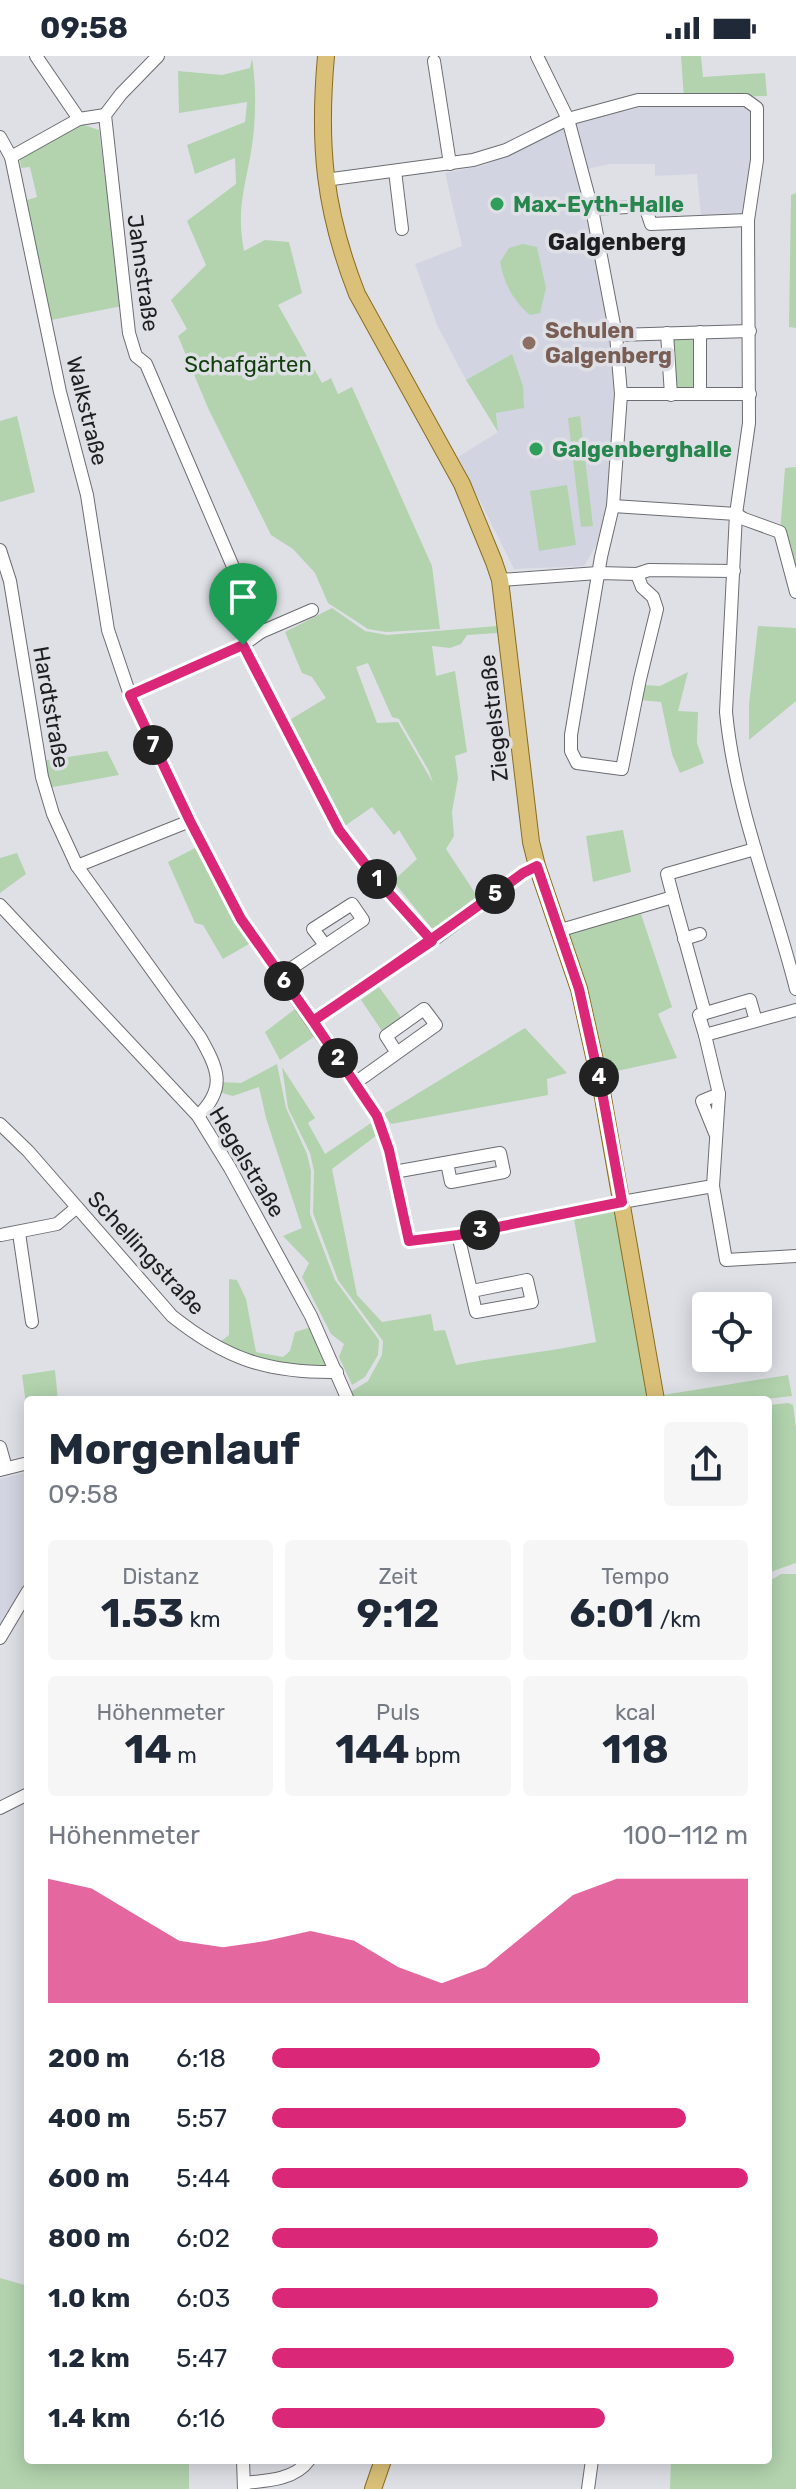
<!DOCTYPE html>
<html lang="de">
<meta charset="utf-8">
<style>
:root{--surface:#fff;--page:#f6f6f7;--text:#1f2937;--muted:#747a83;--accent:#db2777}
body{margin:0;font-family:Rubik,sans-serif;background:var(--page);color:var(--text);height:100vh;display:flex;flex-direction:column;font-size:30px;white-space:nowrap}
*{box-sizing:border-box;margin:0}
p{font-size:26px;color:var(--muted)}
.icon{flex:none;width:44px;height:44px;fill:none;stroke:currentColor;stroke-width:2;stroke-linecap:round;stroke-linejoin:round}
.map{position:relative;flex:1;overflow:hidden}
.sheet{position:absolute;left:24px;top:1340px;width:748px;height:1068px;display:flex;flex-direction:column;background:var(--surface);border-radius:8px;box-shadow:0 4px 20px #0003}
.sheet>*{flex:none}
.fabs{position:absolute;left:692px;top:1236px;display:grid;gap:16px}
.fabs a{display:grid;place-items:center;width:80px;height:80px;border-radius:8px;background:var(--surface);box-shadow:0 4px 20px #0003;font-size:40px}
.pin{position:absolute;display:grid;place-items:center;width:68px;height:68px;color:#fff;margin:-82px -34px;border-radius:50% 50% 50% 0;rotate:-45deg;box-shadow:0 0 8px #0007}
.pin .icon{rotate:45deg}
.km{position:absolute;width:40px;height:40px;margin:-20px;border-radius:50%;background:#222;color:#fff;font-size:22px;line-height:40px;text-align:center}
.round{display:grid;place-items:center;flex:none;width:84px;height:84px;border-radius:8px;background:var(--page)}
.headline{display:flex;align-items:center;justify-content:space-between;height:136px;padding:0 24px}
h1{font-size:44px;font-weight:700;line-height:60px}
.figures{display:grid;grid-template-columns:repeat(3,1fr);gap:12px;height:136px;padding:8px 24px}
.figures div{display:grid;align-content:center;border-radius:8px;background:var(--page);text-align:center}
.figures b{font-size:40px;font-weight:700}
.figures small{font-size:22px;font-weight:400}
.figures p{font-size:22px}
.chart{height:224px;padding:16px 24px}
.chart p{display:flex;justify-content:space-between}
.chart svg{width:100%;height:144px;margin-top:8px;fill:var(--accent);opacity:.7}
ul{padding:0 24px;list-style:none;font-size:26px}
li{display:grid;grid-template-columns:128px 96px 1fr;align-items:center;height:60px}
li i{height:20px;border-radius:10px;background:var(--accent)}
.status{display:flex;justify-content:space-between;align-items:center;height:56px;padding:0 40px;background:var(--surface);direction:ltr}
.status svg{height:22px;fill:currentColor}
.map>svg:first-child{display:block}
</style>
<div class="status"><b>09:58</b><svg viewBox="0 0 49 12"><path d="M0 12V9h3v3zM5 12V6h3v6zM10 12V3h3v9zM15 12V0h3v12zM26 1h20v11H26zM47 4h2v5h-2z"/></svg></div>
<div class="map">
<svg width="796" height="2433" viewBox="0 0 796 2433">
<rect width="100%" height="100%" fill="#dfe0e6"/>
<g fill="#d2d5e1">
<path d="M661,47H743L753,53V107L746,159L701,161L697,118L655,120V108H610L578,115L610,275L616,341L615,389L604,476L584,510L514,513L458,401L498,376L496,356L512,299L466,324L437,269L415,208L462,190L445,117L485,109L575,66Z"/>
<path d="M28,1416V1528L0,1576V1423Z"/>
</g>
<g fill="#b2d3ae" fill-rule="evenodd">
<path d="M681,0H701L703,21L765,17L767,40L684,43Z"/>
<path d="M252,2C257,35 256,69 250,102C243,138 237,158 244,195L265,184L289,186L302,237L278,249L322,327L331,322L338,338L352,331L432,510L440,573L386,576L368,573L328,547L315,517L293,493L271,479L208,352L178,280L187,273L171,244L206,209L187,165L236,128L235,102L195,118L187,89L245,66L247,46L179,57L178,15L222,19L250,12Z"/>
<path d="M78,67L99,74L122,250L51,264L27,144L37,141L30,111L21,112L20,104Z"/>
<path d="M796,137V272L789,271L791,139Z"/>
<path d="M523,188L537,191L546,232L540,257L530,259C513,245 504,227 500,206L509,192Z"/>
<path d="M699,277V336L672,337L669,278Z"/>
<path d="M512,298L523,330L524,352L496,357L498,376L466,324Z"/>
<path d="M17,360L35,436L0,446V365Z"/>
<path d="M580,360L593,470L581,471L568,362Z"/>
<path d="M796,411V533L780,476L785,412Z"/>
<path d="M567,429L576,489L539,495L530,435Z"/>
<path d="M332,552L365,575L387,579L497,570L498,577L467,579L461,588L450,592L432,590L436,620L455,615L467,696L455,700L458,722L452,756L454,780L446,793L477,840L434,875L393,825L417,803L399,774L394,779L372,751L339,774L283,668L326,642L312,621L302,617L285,576ZM368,607L392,661L399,663L429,715L433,727L398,666L377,667L356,611Z"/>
<path d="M758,570L796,572V645L749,684V648Z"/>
<path d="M688,616L678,655L698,656L697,687L704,707L680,717L672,698L661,646L639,644L643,629L660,630Z"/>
<path d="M107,695L119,719L48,732L42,705Z"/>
<path d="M623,774L631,816L593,826L586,780Z"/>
<path d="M199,790L254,885L223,903L203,869L195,867L168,806Z"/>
<path d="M17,797L26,818L0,837V802Z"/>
<path d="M641,858L672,951L658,958L677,1002L603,1018L590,953L568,876Z"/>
<path d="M379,931L403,964L384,978L361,944Z"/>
<path d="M299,950L318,978L280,1004L265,976Z"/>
<path d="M525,972L567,1017L547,1023L548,1039L391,1068L384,1058Z"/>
<path d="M277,1008L286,1052L307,1098L311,1115L310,1158L324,1195L335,1224L379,1284L378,1299L365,1321L352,1329L339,1301L344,1288L331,1278L302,1221L309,1207L283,1180L302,1172L266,1062L259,1031L233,1040L219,1036L220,1026L241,1027Z"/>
<path d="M282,1011L315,1062L308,1067L325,1098L374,1065L377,1079L332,1113L357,1239L382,1266L431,1258L434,1275L445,1274L456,1309C503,1300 549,1296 596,1286L574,1163L614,1154L648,1344H353L349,1337L368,1325L382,1299L383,1285L338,1224L313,1157L314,1115L310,1097L288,1052Z"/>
<path d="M229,1223L237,1224L246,1243L256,1296L283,1301L290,1295L295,1276L312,1271L329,1310C285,1309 259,1307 219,1287L229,1279Z"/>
<path d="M55,1314L58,1344H28V1362L22,1319Z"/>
<path d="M788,1319L792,1340L758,1344H663V1339Z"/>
<path d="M788,1347L793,1349L796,1372V1507L773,1515L768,1520V1349Z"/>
<path d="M781,1518H796V2433H670L671,2404H768V1526Z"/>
<path d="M0,2222L28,2230V2404H189V2433H0Z"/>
</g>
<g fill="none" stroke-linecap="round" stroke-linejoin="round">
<defs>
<g id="minor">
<path d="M36,0L79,63"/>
<path d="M537,0L568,63L592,153L616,279L621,338L613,450L601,501L571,679V695L577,707L622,713L640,623L657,553L653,541L642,531L637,518"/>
<path d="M434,5L450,108"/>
<path d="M0,81L11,101L60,336L87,439L108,574L130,639L190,765L241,863L377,1060L389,1094L409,1185L458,1179L622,1146L713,1130L726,1204L796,1200"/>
<path d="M11,101L79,63L105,59"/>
<path d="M395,115L402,173"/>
<path d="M325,124L473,104L506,94L568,63L638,44H746L757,52V104L748,164L749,367L736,458L726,656C735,751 773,842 796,933"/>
<path d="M592,153L645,150L651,168L748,164"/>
<path d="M667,277L671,339"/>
<path d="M616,279L750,275"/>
<path d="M621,338H750"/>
<path d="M700,338V276"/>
<path d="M613,450L736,458L744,463L780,476L796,536"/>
<path d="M0,494L10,525L42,721L53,758L77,810L200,981C218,1013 227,1032 198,1060"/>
<path d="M500,524L598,517L637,518L649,514L734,515"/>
<path d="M261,576L312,554"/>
<path d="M243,589L339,774L379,826L432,885"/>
<path d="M130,639L243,589L261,576L146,308L136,300L129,277L105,59L121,38L158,0"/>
<path d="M77,810L190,765"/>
<path d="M673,841L705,957"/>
<path d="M0,849L198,1060L230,1112L311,1260L348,1344"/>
<path d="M561,874L673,841L667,818L755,793"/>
<path d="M684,883L700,878"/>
<path d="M280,920L363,864L352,848L313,873L325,889"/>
<path d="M313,965L432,885L523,817L537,810"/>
<path d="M756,965L750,944L699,959L705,979L796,954"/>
<path d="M705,979L719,1038L713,1130"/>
<path d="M355,1027L436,969L424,953L386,980L397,997"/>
<path d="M0,1068L28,1095L172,1260C226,1303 267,1317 337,1316"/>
<path d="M715,1077L702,1045L719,1038"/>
<path d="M394,1116L500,1097L504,1116L451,1126L447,1107"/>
<path d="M19,1177L32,1266"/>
<path d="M1,1179L57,1168L76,1152"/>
<path d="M458,1179L476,1256L532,1246L527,1224L472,1235"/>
<path d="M0,1391L6,1412"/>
<path d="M0,1414L28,1407"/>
<path d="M0,1582L28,1535"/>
<path d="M0,1752L28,1738"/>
<path d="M243,2404L244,2433"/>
<path d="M244,2427C266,2425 295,2424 309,2404"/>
<path d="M588,2433L592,2404"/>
</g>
<g id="major">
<path d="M326,0C318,89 324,154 357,238L462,428L494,506L500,524L531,786L537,810L579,933L602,1036L656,1344"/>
<path d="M373,2433L383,2404"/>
</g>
</defs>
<use href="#minor" stroke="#6c6d72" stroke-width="14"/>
<use href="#major" stroke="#896c20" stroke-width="18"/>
<use href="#minor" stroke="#fff" stroke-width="12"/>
<use href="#major" stroke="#dac079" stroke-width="16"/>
</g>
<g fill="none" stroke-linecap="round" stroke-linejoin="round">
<defs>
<path id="route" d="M243,589L339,774L379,826L432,885L313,965L377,1060L389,1094L409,1185L458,1179L622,1146L602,1036L579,933L537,810L523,817C454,868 384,917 313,965L241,863L190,765L130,639L243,589"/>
</defs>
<use href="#route" stroke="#fff" stroke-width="16"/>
<use href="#route" stroke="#db2777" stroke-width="10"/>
</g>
<g fill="#2e9e5b" stroke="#dfe0e6" stroke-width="3">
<circle cx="497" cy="148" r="8"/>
<circle cx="536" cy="393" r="8"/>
</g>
<circle fill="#8d6e63" stroke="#dfe0e6" stroke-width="3" cx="529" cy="287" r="8"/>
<g text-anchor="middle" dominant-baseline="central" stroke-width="7" stroke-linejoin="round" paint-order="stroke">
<g font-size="22" font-weight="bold" fill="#27864d" stroke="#dfe0e6" text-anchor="start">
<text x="513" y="148">Max-Eyth-Halle</text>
<text x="552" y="393">Galgenberghalle</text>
</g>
<g font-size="22" fill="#1e1e20" stroke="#dfe0e6">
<text transform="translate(143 217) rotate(82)">Jahnstraße</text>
<text transform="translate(87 355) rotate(76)">Walkstraße</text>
<text transform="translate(51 651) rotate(80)">Hardtstraße</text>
<text transform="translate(494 662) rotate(-96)">Ziegelstraße</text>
<text transform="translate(247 1106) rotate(59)">Hegelstraße</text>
<text transform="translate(146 1197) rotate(47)">Schellingstraße</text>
</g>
<g font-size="22" font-weight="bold" fill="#785e54" stroke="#dfe0e6" text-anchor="start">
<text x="545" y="274">Schulen<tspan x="545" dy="25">Galgenberg</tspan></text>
</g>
<g font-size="22" fill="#103f0c" stroke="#dfe0e6">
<text x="248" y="308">Schafgärten</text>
</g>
<g font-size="24" font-weight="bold" fill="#1e1e20" stroke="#dfe0e6">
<text x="617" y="186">Galgenberg</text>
</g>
</g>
</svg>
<div class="fabs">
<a><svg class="icon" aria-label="locate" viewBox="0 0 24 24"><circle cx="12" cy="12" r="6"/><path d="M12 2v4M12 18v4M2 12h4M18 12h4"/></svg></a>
</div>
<div class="pin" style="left:243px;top:589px;background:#1e9e55"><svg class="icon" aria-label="arrive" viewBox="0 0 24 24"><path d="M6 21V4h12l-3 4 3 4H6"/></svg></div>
<b class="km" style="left:377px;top:823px">1</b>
<b class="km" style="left:338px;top:1002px">2</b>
<b class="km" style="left:480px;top:1174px">3</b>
<b class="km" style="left:599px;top:1021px">4</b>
<b class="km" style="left:495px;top:838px">5</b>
<b class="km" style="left:284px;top:925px">6</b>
<b class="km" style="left:153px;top:689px">7</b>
<section class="sheet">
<div class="headline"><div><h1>Morgenlauf</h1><p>09:58</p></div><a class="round"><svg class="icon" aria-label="share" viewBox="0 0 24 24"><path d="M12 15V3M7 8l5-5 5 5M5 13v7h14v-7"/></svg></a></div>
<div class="figures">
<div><p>Distanz</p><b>1.53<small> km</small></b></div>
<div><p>Zeit</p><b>9:12</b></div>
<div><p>Tempo</p><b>6:01<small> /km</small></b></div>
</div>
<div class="figures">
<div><p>Höhenmeter</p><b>14<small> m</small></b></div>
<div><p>Puls</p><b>144<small> bpm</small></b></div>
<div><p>kcal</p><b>118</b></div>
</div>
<div class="chart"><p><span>Höhenmeter</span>100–112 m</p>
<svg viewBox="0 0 160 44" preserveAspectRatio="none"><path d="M0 44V6L10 9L20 17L30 25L40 27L50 25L60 22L70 25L80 33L90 38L100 33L110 22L120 11L130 6L140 6L150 6L160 6V44z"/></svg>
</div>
<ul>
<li><b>200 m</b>6:18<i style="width:69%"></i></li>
<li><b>400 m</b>5:57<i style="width:87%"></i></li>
<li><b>600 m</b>5:44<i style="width:100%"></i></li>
<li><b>800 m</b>6:02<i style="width:81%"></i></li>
<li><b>1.0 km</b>6:03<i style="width:81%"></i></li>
<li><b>1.2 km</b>5:47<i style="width:97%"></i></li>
<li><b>1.4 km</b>6:16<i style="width:70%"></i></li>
</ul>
</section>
</div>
